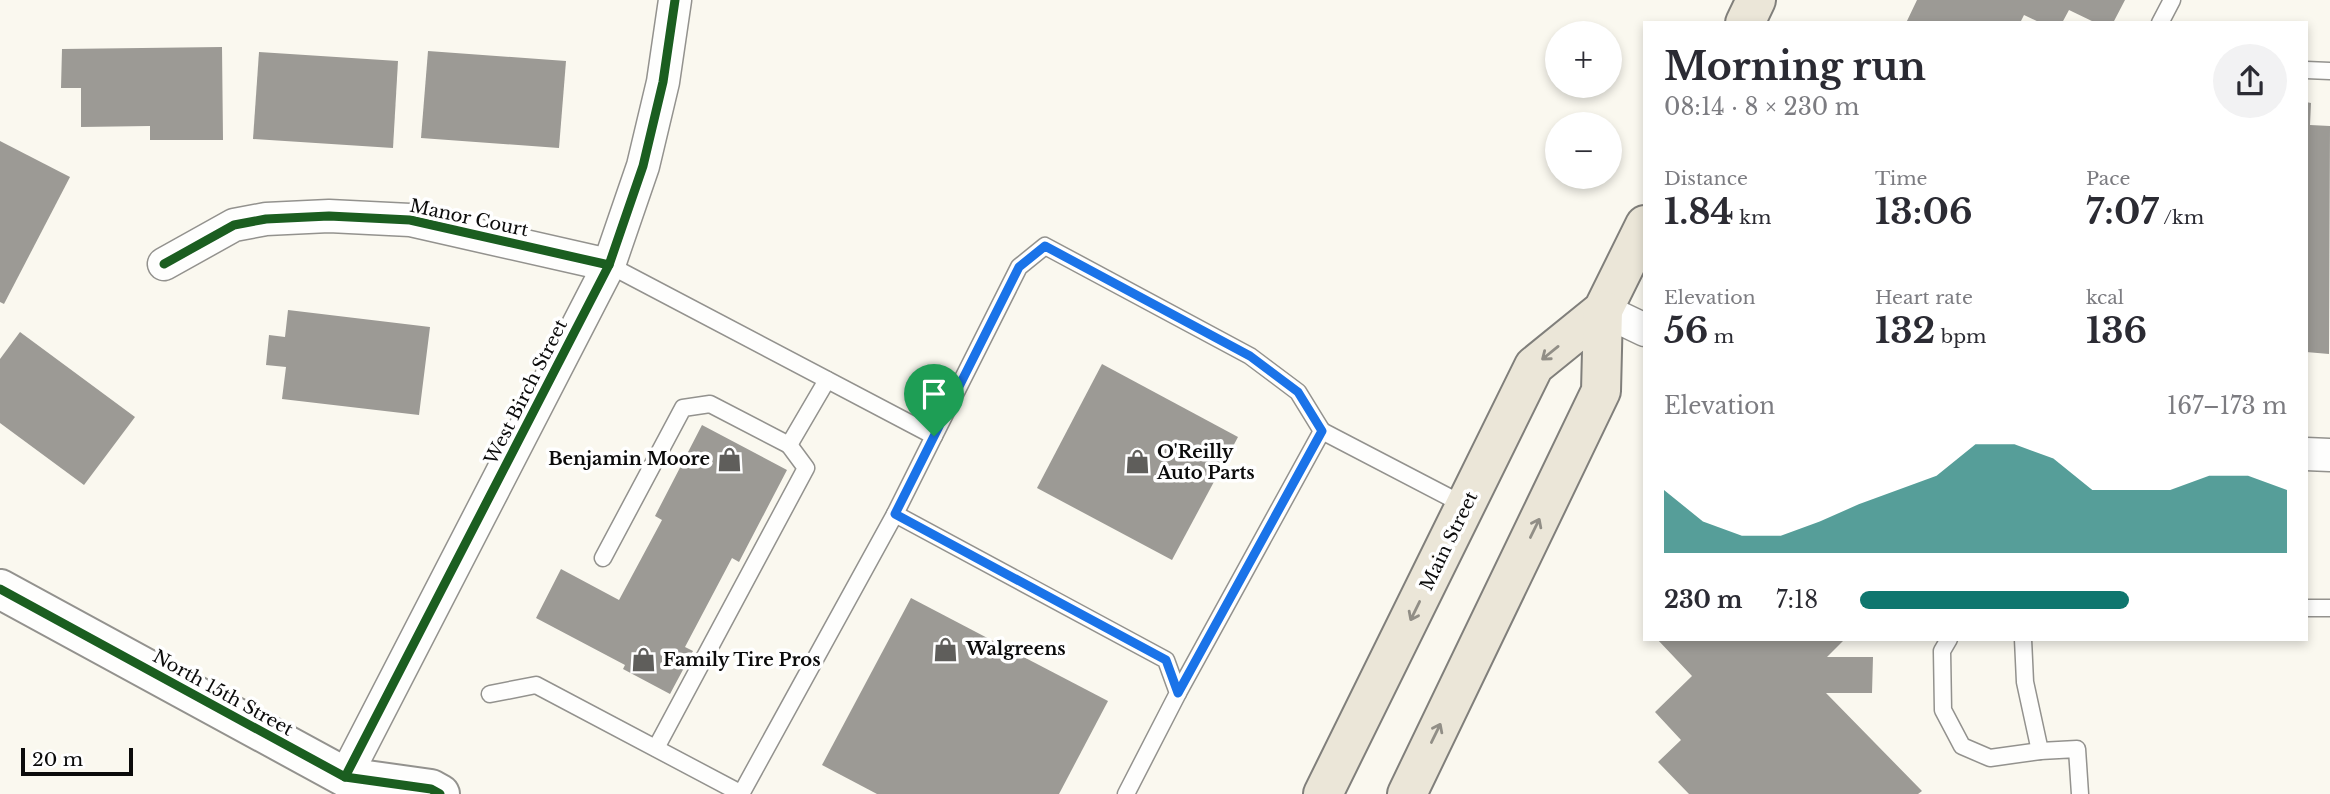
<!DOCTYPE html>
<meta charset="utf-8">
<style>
:root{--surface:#fff;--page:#f2f2f3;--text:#2b2b33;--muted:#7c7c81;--accent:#0f766e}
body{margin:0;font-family:"Libre Baskerville",serif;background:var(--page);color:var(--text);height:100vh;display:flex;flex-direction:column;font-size:26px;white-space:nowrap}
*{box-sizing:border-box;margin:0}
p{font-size:23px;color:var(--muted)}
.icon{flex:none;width:38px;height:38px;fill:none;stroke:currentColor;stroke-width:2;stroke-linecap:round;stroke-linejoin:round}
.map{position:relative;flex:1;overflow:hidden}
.side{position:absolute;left:1643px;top:21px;width:665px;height:620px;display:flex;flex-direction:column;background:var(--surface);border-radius:0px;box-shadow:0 4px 10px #0003}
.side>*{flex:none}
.tools{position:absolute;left:1545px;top:21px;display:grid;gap:14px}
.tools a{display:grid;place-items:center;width:77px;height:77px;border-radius:50%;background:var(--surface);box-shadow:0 4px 10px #0003;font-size:35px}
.scale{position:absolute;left:21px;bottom:18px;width:112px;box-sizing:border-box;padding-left:7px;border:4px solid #0b0b0b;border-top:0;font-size:19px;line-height:24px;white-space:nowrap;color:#0b0b0b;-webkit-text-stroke:5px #fff;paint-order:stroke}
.pin{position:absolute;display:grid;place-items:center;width:60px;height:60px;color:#fff;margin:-72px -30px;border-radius:50% 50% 50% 0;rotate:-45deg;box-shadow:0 0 7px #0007}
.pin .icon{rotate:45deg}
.round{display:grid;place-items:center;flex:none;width:74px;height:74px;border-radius:37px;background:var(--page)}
.headline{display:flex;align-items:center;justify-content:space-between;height:119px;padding:0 21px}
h1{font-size:38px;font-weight:700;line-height:52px}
.metrics{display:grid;grid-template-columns:repeat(3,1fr);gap:10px;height:119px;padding:7px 21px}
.metrics div{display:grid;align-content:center}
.metrics b{font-size:35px;font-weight:700}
.metrics small{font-size:19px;font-weight:400}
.metrics p{font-size:19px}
.chart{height:196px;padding:14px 21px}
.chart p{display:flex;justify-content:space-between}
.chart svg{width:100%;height:126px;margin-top:7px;fill:var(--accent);opacity:.7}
ul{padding:0 21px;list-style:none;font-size:23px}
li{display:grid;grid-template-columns:112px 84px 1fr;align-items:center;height:52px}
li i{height:18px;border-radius:9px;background:var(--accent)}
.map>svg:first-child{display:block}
</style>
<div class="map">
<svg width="2330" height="794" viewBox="0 0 2330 794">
<rect width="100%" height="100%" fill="#faf8ef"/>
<g fill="#9c9a95">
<path d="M1917,0H2125L2113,23H2096L2069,10L2062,23H2041L2024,15L2020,23H1906Z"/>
<path d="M222,47L223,140H150V126L81,127V88H61L62,49Z"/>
<path d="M428,51L566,61L559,148L421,138Z"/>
<path d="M259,52L398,61L393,148L253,139Z"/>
<path d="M2306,102L2311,103L2310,125L2330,126L2329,354L2306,352Z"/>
<path d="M0,141L70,177L4,304L0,302Z"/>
<path d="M288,310L430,327L419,415L282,399L286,367L266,365L269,335L285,337Z"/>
<path d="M20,332L135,417L84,485L0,423V359Z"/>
<path d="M1102,364L1238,437L1172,560L1037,488Z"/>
<path d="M702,425L787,470L739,562L732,558L685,647L693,651L670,694L623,669L625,665L536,618L561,569L619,600L662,520L655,516Z"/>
<path d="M911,598L1108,701L1059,794H877L822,765Z"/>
<path d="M1657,639H1845L1827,657H1873L1872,693H1826L1922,791L1918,794H1689L1658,762L1681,740L1655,712L1692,676Z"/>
</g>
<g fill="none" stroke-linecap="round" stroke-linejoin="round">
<defs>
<g id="service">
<path d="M2160,23L2172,0"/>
<path d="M2306,70L2330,71"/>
<path d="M609,265L934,436L895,514L741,794"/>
<path d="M934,436L1019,267L1045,246L1250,356L1298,392L1322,431"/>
<path d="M895,514L1166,660L1178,693L1126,794"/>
<path d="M603,558L683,408L710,404L789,445L827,380"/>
<path d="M2306,608H2330"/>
<path d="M1949,639L1942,651L1943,710L1962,746L1990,758L2040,751L2077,749L2080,794"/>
<path d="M2023,639L2025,682L2040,751"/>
<path d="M1178,693L1322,431L1466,506"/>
<path d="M490,694L536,685L742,794"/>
<path d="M656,748L806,468L789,445"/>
</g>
<g id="minor">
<path d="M164,264L234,225L266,219L329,216L410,220L609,265"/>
<path d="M1603,310L1645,330"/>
<path d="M2306,454L2330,455"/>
<path d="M345,777L609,265L643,166L663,82L675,0"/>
</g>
<path id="tertiary" d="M0,589L345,777L431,789L440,794"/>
<g id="primary">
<path d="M1745,23L1756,0"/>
<path d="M1323,794L1534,366L1603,310L1645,225"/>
<path d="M1407,794L1601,391L1603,310"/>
</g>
</defs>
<use href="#service" stroke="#93928e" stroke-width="19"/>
<use href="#minor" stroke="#93928e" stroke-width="35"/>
<use href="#tertiary" stroke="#93928e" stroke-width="42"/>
<use href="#primary" stroke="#807f7b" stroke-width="42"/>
<use href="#service" stroke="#fefefd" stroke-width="16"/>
<use href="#minor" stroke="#fefefd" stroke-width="32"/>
<use href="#tertiary" stroke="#fefefd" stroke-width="38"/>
<use href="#primary" stroke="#ebe6d8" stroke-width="38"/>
<defs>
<g id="cycleway">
<path d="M164,264L234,225L266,219L329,216L410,220L609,265"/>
<path d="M0,589L345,777L431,789L440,794"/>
<path d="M345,777L609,265L643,166L663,82L675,0"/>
</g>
</defs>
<use href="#cycleway" stroke="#fff" stroke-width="13"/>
<use href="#cycleway" stroke="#1b5e20" stroke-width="9"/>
</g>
<defs><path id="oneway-shaft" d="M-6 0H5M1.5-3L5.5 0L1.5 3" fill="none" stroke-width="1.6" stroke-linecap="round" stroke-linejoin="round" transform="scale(1.75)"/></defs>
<g stroke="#918e86">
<use href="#oneway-shaft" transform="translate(1550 353) rotate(141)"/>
<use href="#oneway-shaft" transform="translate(1535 528) rotate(-64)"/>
<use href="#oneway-shaft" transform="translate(1415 611) rotate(116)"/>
<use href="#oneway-shaft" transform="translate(1436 733) rotate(-64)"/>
</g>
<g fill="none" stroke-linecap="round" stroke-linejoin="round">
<defs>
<path id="route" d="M1045,246L1250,356L1298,392L1322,431L1178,693L1166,660L895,514L1019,267Z"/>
</defs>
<use href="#route" stroke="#fff" stroke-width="14"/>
<use href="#route" stroke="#1a73e8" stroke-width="9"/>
</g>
<defs>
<symbol id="shop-bare" viewBox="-9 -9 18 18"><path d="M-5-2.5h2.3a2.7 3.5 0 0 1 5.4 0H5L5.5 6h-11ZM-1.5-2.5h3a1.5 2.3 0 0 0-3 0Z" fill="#5f5e5b" stroke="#fff" stroke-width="2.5" paint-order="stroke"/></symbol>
</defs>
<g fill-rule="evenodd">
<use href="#shop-bare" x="712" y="442" width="35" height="35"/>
<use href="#shop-bare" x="1120" y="444" width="35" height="35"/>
<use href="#shop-bare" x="928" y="632" width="35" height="35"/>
<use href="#shop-bare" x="626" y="642" width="35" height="35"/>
</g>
<g text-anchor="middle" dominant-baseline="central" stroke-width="7" stroke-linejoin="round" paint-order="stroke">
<g font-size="18" fill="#0b0b0b" stroke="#fff">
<text transform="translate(469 218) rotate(12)">Manor Court</text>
<text transform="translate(526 392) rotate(-63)">West Birch Street</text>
<text transform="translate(1449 541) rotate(-64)">Main Street</text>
<text transform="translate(223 693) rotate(29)">North 15th Street</text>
</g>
<g font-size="18" font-weight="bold" fill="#0b0b0b" stroke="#fff" text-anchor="start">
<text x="1157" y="452">O'Reilly<tspan x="1157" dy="21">Auto Parts</tspan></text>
<text x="710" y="459" text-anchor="end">Benjamin Moore</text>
<text x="966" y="649">Walgreens</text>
<text x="663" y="660">Family Tire Pros</text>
</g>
</g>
</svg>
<div class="tools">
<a>+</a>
<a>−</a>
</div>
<div class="scale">20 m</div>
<div class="pin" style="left:934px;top:436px;background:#1e9e55"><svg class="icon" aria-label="arrive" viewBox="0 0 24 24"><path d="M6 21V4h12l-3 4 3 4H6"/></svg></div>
<section class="side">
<div class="headline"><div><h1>Morning run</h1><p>08:14 · 8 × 230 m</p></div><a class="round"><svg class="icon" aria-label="share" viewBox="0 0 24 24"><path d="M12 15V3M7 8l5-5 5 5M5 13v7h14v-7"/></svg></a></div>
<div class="metrics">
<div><p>Distance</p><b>1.84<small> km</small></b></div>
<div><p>Time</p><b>13:06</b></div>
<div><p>Pace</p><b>7:07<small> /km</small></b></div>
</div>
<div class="metrics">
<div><p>Elevation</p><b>56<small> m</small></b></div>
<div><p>Heart rate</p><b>132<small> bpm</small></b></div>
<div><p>kcal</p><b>136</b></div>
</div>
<div class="chart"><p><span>Elevation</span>167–173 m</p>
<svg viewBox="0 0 160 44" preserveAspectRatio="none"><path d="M0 44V22L10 33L20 38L30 38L40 33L50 27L60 22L70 17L80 6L90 6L100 11L110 22L120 22L130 22L140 17L150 17L160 22V44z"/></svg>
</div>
<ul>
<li><b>230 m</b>7:18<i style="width:63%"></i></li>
</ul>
</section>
</div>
